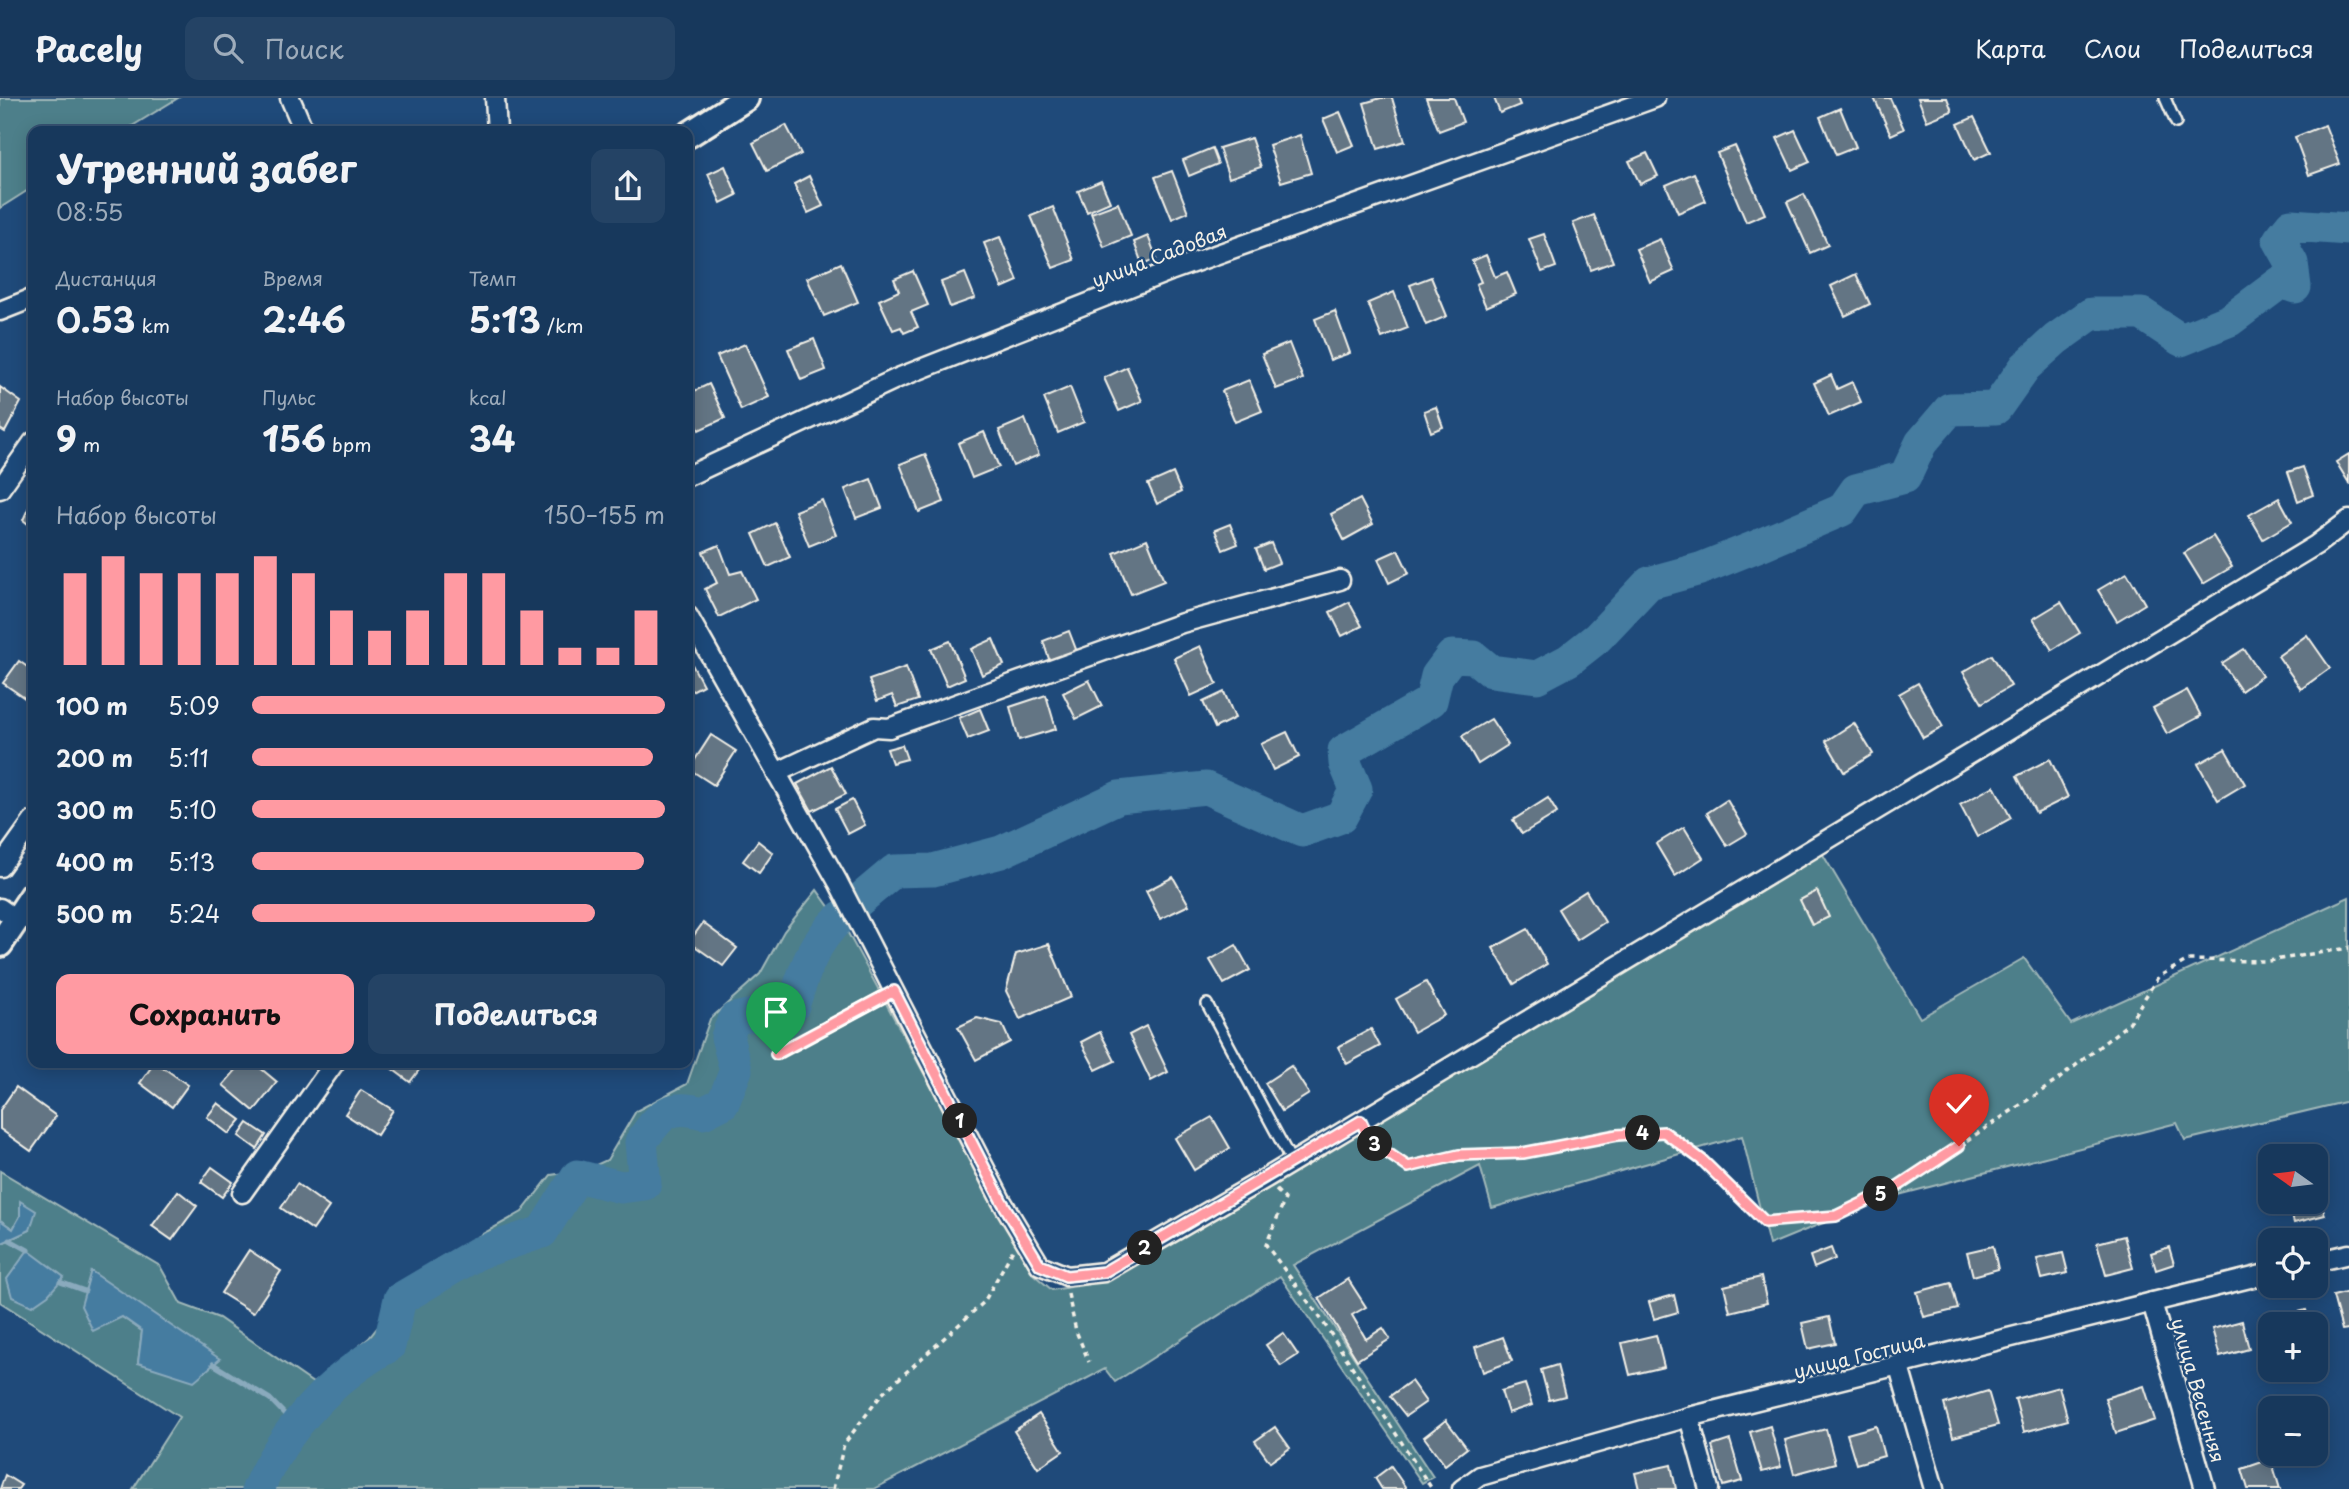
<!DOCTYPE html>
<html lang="ru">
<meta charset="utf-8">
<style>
:root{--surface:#17385c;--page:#244365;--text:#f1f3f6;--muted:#9eacbb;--line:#365272;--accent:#ff9aa2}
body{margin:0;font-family:"Playpen Sans",sans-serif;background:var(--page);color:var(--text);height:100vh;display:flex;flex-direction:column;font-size:26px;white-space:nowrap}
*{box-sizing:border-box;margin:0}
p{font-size:23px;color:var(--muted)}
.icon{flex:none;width:38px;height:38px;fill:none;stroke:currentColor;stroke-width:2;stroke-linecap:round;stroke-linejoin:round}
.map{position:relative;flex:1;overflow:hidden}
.side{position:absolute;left:28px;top:28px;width:665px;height:942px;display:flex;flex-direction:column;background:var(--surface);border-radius:14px;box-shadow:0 4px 18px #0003,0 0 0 2px var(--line)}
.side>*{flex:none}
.needle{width:46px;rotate:284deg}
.buttons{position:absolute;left:2258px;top:1046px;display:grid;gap:14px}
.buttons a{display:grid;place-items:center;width:70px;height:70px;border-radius:14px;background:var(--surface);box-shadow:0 4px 18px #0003,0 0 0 2px var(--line);font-size:35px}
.pin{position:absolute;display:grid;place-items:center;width:60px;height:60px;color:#fff;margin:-72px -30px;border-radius:50% 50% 50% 0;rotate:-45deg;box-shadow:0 0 7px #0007}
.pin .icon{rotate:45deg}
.km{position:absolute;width:35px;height:35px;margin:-18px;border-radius:50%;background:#222;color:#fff;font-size:19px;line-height:35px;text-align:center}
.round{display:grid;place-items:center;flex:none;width:74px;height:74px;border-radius:14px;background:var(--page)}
.head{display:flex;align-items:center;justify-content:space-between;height:119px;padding:0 28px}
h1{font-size:38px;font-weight:700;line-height:52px}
.stats{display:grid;grid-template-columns:repeat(3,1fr);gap:10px;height:119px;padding:7px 28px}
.stats div{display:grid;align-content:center}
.stats b{font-size:35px;font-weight:700}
.stats small{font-size:19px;font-weight:400}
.stats p{font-size:19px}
.chart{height:196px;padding:14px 28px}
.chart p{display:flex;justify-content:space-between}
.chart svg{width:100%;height:126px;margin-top:7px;stroke:var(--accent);stroke-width:6}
.button{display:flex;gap:14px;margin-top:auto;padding:14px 28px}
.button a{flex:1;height:80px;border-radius:14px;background:var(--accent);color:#111;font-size:28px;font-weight:700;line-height:80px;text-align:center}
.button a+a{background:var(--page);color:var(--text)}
ul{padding:0 28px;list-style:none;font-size:23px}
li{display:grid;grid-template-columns:112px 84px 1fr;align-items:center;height:52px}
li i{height:18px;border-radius:9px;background:var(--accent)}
header{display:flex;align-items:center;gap:42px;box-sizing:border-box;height:98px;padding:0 35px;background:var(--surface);border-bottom:2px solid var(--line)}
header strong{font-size:33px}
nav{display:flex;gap:38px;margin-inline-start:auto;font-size:24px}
.search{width:490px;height:63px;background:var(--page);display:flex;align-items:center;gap:18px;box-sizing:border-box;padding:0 24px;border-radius:14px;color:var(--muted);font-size:26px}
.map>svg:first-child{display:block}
</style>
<header>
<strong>Pacely</strong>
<div class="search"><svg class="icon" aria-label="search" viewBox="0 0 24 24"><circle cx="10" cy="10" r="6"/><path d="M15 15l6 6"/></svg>Поиск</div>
<nav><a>Карта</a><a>Слои</a><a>Поделиться</a></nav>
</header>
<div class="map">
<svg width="2349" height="1391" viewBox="0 0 2349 1391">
<rect width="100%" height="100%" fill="#1f4a7a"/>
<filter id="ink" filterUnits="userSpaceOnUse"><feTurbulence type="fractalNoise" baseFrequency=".0143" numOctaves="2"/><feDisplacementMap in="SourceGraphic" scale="14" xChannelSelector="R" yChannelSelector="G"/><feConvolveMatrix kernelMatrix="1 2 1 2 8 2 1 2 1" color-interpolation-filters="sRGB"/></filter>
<g filter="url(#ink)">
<g fill="#4e7f8a" stroke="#a1b8b9" stroke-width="2" fill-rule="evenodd">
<path d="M0,0H178L124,33H33V89L0,110Z"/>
<path d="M1822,755L1920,920L2024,860L2071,926L2349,799V1003L2185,1042L2177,1025L1879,1102L1769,1147L1742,1038L1492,1110L1480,1068L1293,1167L1433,1379L1422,1385L1280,1178L1115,1284L1105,1271L874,1391H133L179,1319L0,1204V1146L30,1132L20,1104V1118L13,1131L0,1122V1073L160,1168L181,1206L219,1220L313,1285L369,1240L416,1181L436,1162L522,1114L551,1077L585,1072L607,1062L636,1013L687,986L710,921L760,876L784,833L817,792L848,835L1032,1175L1052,1192L1090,1186L1128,1171L1303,1063ZM122,1219L219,1261L138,1265L142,1233Z"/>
</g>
<g fill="#447ba0" stroke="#8aaabd" stroke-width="2">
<path d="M20,1103L36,1113L30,1132L0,1146V1122L13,1131L20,1118Z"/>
<path d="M28,1152L64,1179L48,1197L32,1208L12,1199L7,1181Z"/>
<path d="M91,1172V1173L220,1261L194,1283L138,1265L142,1233L122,1219L93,1233L81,1208Z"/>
</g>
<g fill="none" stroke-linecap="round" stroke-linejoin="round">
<g stroke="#8aaabd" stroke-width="5">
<path d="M10,1142L28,1152"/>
<path d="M60,1184L85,1193"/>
<path d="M213,1266L270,1301L297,1329"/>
</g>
<g stroke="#447ba0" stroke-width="33">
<path d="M857,804L894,773L933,772L1001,754L1119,699L1206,690L1302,733L1341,719L1356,691L1345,665L1344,653L1431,603L1437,578L1452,558L1474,559L1491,573L1537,579L1569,562L1597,540L1649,485L1700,471L1760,447L1842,412L1856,392L1905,379L1921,345L1950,311L1996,310L2025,269L2056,241L2091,216H2142L2181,242L2230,222L2281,184L2295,189L2292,165L2279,142L2291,127L2349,131"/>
<path d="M258,1391C284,1331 332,1279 389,1248L400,1201L478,1155L542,1134L577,1078L621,1089L645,1086L641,1044C660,1017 668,1005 703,1015L723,1005L736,972L727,939L734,921L793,908C804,874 813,844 841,819"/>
</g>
</g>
<g fill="#637584" stroke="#f4f1e8" stroke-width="2">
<path d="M1381,0H1392L1405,43L1378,51L1364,5Z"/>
<path d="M1426,0H1454L1463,24L1439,33Z"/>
<path d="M1494,0H1517L1520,7L1500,15Z"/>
<path d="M1874,0H1890L1904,31L1891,37Z"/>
<path d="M1918,0H1947L1952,13L1927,23Z"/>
<path d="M1840,10L1856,49L1836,57L1820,19Z"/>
<path d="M1340,14L1354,47L1337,54L1323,21Z"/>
<path d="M1974,19L1991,54L1974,62L1958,26Z"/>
<path d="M786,27L801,56L767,73L753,45Z"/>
<path d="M2325,27L2340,66L2309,77L2295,39Z"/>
<path d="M1795,32L1810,64L1792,72L1777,40Z"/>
<path d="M1300,37L1311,75L1281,84L1269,47Z"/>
<path d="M1251,40L1261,69L1229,80L1219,50Z"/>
<path d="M1735,48L1765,116L1746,124L1717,55Z"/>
<path d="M1212,50L1218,66L1189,78L1183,62Z"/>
<path d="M1647,55L1658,78L1640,86L1629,63Z"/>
<path d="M725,68L737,97L721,105L708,76Z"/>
<path d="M1172,73L1188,114L1172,121L1155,79Z"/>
<path d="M1694,75L1706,103L1678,115L1666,87Z"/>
<path d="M809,78L823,108L808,115L794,86Z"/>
<path d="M1101,83L1110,104L1087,114L1078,93Z"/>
<path d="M1804,96L1828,147L1810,155L1787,104Z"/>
<path d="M1118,105L1131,138L1104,149L1091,115Z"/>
<path d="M1053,109L1074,162L1053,170L1031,118Z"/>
<path d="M1594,117L1613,164L1591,172L1573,125Z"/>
<path d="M1544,136L1556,169L1542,174L1529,141Z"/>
<path d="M1148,138L1157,161L1142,166L1134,144Z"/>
<path d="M1000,139L1018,183L1002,190L984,145Z"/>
<path d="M1660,141L1674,173L1650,184L1636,151Z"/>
<path d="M1486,157L1495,179L1507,174L1516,196L1486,209L1476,186L1481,184L1472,163Z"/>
<path d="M841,165L858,204L824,218L807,180Z"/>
<path d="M913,173L928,207L911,214L918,229L904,235L901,229L893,232L879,202L899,193L894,181Z"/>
<path d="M965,175L975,200L950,209L941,184Z"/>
<path d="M1856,176L1870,206L1845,218L1831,188Z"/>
<path d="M1431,179L1447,218L1426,227L1410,187Z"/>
<path d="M1394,194L1408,230L1382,240L1368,205Z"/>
<path d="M1335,213L1350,255L1330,262L1315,221Z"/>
<path d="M814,241L826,272L801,282L788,251Z"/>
<path d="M1289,245L1303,281L1276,291L1262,256Z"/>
<path d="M745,246L769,299L741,312L717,258Z"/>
<path d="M1127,269L1142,303L1119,313L1104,280Z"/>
<path d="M1831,277L1837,291L1852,284L1861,304L1829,318L1814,285Z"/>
<path d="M1249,282L1262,313L1235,324L1222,293Z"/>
<path d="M709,286L725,320L699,332L688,308V296Z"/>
<path d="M0,289L21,304L5,334L0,331Z"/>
<path d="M1070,289L1084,324L1058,335L1044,300Z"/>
<path d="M1436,309L1443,329L1431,334L1424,313Z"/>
<path d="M1025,321L1039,357L1013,368L999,332Z"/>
<path d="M984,334L999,369L972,380L958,345Z"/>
<path d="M925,356L944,404L919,414L900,366Z"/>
<path d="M2349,356V385L2336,364Z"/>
<path d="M2303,369L2313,397L2298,403L2288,374Z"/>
<path d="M1173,375L1181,394L1157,406L1148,386Z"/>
<path d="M871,381L882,410L856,420L845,391Z"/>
<path d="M33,400V430L23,422Z"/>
<path d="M2279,400L2292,424L2263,441L2249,417Z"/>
<path d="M1360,401L1373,426L1344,442L1331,416Z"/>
<path d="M822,402L836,437L809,448L795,413Z"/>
<path d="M775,425L790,459L768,469L753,436Z"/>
<path d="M1230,426L1238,446L1223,452L1215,432Z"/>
<path d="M2213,438L2232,469L2203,486L2184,455Z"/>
<path d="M1147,441L1164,483L1131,496L1114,455Z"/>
<path d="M1271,445L1279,465L1264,471L1256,451Z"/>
<path d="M719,447L730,476L742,473L756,501L719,519L705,491L717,485L703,454Z"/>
<path d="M1398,452L1409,475L1389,485L1378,461Z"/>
<path d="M2127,475L2145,506L2117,523L2098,492Z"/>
<path d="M1349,504L1362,528L1342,538L1330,514Z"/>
<path d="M2061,504L2080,535L2052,552L2033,521Z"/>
<path d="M1069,533L1077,554L1050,564L1043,543Z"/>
<path d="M2307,537L2330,570L2301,591L2278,558Z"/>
<path d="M993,541L1004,567L982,577L971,551Z"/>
<path d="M950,543L965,580L947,588L931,551Z"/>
<path d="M1200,548L1217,586L1191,598L1174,560Z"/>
<path d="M2244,551L2262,578L2241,593L2222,565Z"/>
<path d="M1992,557L2011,588L1982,605L1963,574Z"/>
<path d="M688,559L703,587L688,595Z"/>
<path d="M19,563L33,573V596L29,603L3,585Z"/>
<path d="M906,569L918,602L897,609L892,597L877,603L869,582Z"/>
<path d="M1089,582L1102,608L1076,621L1063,595Z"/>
<path d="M1918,585L1943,629L1923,640L1899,596Z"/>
<path d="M2187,592L2201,618L2167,636L2153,610Z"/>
<path d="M1224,594L1235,620L1215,630L1203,604Z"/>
<path d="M1046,597L1056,631L1019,642L1010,609Z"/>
<path d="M980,611L989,633L968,641L959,620Z"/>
<path d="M1491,621L1508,647L1478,666L1462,638Z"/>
<path d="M1854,625L1873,656L1844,674L1826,643Z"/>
<path d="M1287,634L1299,659L1273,672L1261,646Z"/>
<path d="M711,637L736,653L714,687L689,671Z"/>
<path d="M902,647L907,661L892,665L887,651Z"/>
<path d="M2225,651L2245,686L2218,702L2198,666Z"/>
<path d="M2050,661L2068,699L2036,715L2017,678Z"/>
<path d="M831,668L846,696L812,713L797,686Z"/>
<path d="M1994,688L2011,720L1977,739L1960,707Z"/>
<path d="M1548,700L1557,715L1522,736L1513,722Z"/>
<path d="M852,702L865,727L848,736L835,711Z"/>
<path d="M1727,702L1747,736L1727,748L1707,715Z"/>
<path d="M1684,729L1703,760L1675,778L1656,746Z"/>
<path d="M758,743L773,755L759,775L743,763Z"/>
<path d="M1173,779L1189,807L1160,821L1146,793Z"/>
<path d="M1586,793L1605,824L1577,842L1558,811Z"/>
<path d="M1817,793L1829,819L1812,827L1800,802Z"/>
<path d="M703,825L737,850L723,868L689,844Z"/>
<path d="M1528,831L1547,866L1514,886L1493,850Z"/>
<path d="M1049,846L1071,899L1020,921L1006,893L1016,856Z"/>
<path d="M1236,847L1250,872L1224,886L1210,862Z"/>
<path d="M1426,884L1444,917L1414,934L1396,901Z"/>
<path d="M977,920L1002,926L1010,944L976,962L958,929Z"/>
<path d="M1146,928L1168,974L1151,983L1129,937Z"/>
<path d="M1371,931L1380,948L1347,966L1338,949Z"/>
<path d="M1100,934L1115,963L1096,972L1081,944Z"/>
<path d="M155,964L188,987L172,1009L140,985Z"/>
<path d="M243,964H253L277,984L254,1013L223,987Z"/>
<path d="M383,964H425L410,984Z"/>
<path d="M1291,968L1309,996L1282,1013L1265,985Z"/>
<path d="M16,989L56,1018L31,1053L0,1031V1012Z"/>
<path d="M361,992L393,1012L377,1037L345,1016Z"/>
<path d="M218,1005L241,1022L229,1036L207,1019Z"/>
<path d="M1212,1019L1230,1050L1194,1072L1175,1040Z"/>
<path d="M248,1025L266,1037L257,1051L239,1038Z"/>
<path d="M212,1069L233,1084L222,1099L201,1084Z"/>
<path d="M2315,1085L2325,1117L2294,1125L2288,1104H2315Z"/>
<path d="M297,1086L329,1109L313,1132L281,1110Z"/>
<path d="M178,1093L197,1108L172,1142L152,1128Z"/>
<path d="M2124,1138L2133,1170L2106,1177L2097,1145Z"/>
<path d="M1993,1148L1998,1171L1973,1178L1967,1154Z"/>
<path d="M2169,1149L2174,1166L2156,1172L2151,1155Z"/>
<path d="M1831,1150L1835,1161L1814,1170L1810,1158Z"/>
<path d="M249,1152L281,1173L253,1215L221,1195Z"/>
<path d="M2063,1155L2068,1175L2042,1181L2037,1161Z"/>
<path d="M1761,1179L1767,1205L1730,1214L1724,1188Z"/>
<path d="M1348,1181L1366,1209L1352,1217L1366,1241L1383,1230L1390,1241L1357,1262L1319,1200Z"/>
<path d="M1951,1185L1958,1211L1924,1219L1917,1194Z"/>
<path d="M2349,1194V1231L2342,1232L2333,1198Z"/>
<path d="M1674,1197L1678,1214L1654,1221L1649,1204Z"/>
<path d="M2306,1212L2310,1227H2273L2271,1221Z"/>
<path d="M1829,1219L1835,1245L1808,1251L1802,1225Z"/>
<path d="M2242,1223L2249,1251L2220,1259L2212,1231Z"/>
<path d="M1283,1235L1298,1257L1281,1268L1266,1247Z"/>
<path d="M1656,1237L1664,1269L1630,1277L1622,1245Z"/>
<path d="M1503,1239L1512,1263L1483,1274L1475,1249Z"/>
<path d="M1557,1267L1565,1298L1549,1302L1541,1272Z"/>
<path d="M1411,1283L1426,1304L1406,1318L1390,1298Z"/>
<path d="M1525,1286L1532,1307L1508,1315L1501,1293Z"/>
<path d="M2144,1288L2155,1322L2116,1335L2105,1300Z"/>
<path d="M2059,1289L2068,1322L2024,1334L2015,1301Z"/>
<path d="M1988,1293L1998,1327L1953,1339L1944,1306Z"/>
<path d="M1039,1316L1063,1353L1038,1370L1014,1333Z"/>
<path d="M1446,1322L1467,1350L1445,1367L1424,1339Z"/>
<path d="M1770,1328L1781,1369L1762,1374L1750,1334Z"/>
<path d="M1876,1328L1884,1358L1856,1366L1847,1336Z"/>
<path d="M1275,1329L1290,1350L1270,1364L1255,1343Z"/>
<path d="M1826,1331L1835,1365L1794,1376L1785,1342Z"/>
<path d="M1730,1342L1742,1383L1723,1388L1712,1348Z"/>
<path d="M2271,1361L2280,1391H2248L2242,1371Z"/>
<path d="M1671,1367L1676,1391H1639L1635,1375Z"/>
<path d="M1391,1368L1406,1390L1404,1391H1382L1375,1380Z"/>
<path d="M5,1377L21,1387L18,1391H0Z"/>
</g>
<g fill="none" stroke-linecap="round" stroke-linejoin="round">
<defs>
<g id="lane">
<path d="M2165,0L2176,25"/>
<path d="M1207,906L1292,1064"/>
<path d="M777,956L894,893"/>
</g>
<g id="street">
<path d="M290,0L304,33"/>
<path d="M495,0L497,33"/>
<path d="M0,213L33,200"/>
<path d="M688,378L898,280L1170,173L1655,0"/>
<path d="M0,391L33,344"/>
<path d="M688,518L838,784L1001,1102L1040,1167L1067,1178L1104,1174L1266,1080L2316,447L2349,422"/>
<path d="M776,675L874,629L889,630L1182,525L1340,482"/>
<path d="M0,769L33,723"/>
<path d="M0,810L17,822"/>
<path d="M242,1095L335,964"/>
<path d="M2315,1164L2349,1156"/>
<path d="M2152,1204L2205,1391"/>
<path d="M1899,1269L1934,1391"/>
<path d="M1689,1319L1709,1391"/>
<path d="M1462,1391L1480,1378L1689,1319L2270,1175"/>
</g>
<g id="secondary">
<path d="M688,37L746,0"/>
<path d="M0,846L33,797"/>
</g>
</defs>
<use href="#lane" stroke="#f4f1e8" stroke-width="14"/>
<use href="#street" stroke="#f4f1e8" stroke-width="23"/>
<use href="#secondary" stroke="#f4f1e8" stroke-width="30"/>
<g stroke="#f4f1e8" stroke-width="3.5" stroke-dasharray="5 5" stroke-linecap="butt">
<path d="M1367,1037L1370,1043L1408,1069L1459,1057L1523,1055L1617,1037L1664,1034L1702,1062L1765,1124L1836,1118L1898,1088L2055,984L2129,925L2158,879L2188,862L2268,863L2349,850"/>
<path d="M1276,1092L1285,1101L1266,1147L1321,1221L1432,1391"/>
<path d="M1068,1196L1076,1233L1089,1264"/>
<path d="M833,1391L844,1346L882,1296L984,1204L1013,1152"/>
</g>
<use href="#lane" stroke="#1f4a7a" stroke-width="9"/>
<use href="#street" stroke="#1f4a7a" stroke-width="18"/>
<use href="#secondary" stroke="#1f4a7a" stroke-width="24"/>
</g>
</g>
<g fill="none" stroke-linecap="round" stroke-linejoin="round" filter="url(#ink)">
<defs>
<path id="route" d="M776,956L894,893L1001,1102L1040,1167L1066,1178L1104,1174L1361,1023L1370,1043L1408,1069L1459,1057L1523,1055L1617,1037L1664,1034L1702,1062L1765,1124L1836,1118L1898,1088L1959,1048"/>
</defs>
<use href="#route" stroke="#fff" stroke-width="14"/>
<use href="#route" stroke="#ff9aa2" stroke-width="9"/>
</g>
<g text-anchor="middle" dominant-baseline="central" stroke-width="5" stroke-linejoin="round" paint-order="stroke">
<g font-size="19" fill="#f4f1e8" stroke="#1f4a7a">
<text transform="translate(1159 157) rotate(-21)">улица Садовая</text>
<text transform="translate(1859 1257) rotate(-14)">улица Гостица</text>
<text transform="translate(2199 1292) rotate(74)">улица Весенняя</text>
</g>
</g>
</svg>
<div class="buttons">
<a><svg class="needle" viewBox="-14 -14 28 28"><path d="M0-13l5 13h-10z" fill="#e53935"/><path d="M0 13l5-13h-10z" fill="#9eacbb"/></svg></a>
<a><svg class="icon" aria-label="locate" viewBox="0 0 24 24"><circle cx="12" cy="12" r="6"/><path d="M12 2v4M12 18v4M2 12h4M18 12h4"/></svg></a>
<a>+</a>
<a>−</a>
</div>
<div class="pin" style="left:776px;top:956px;background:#1e9e55"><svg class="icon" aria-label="arrive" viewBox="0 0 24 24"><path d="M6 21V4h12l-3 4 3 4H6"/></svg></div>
<div class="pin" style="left:1959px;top:1048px;background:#d93025"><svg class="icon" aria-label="check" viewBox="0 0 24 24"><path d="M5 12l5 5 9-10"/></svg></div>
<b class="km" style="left:960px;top:1023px">1</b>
<b class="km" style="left:1145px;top:1150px">2</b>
<b class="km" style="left:1375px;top:1046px">3</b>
<b class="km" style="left:1643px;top:1035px">4</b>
<b class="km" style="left:1881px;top:1096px">5</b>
<section class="side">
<div class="head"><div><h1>Утренний забег</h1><p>08:55</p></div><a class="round"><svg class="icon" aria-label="share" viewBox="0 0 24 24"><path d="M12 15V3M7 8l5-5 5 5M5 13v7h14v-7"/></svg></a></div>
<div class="stats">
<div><p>Дистанция</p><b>0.53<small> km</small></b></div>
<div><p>Время</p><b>2:46</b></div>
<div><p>Темп</p><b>5:13<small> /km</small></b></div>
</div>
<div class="stats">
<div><p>Набор высоты</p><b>9<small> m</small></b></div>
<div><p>Пульс</p><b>156<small> bpm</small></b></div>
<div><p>kcal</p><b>34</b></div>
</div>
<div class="chart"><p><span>Набор высоты</span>150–155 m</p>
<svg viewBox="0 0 160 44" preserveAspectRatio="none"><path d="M5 44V12M15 44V6M25 44V12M35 44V12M45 44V12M55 44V6M65 44V12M75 44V25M85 44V32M95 44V25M105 44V12M115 44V12M125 44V25M135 44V38M145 44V38M155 44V25"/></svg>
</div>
<ul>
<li><b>100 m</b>5:09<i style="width:100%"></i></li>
<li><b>200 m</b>5:11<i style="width:97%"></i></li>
<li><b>300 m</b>5:10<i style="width:100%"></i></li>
<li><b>400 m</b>5:13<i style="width:95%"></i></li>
<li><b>500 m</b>5:24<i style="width:83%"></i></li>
</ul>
<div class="button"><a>Сохранить</a><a>Поделиться</a></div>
</section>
</div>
